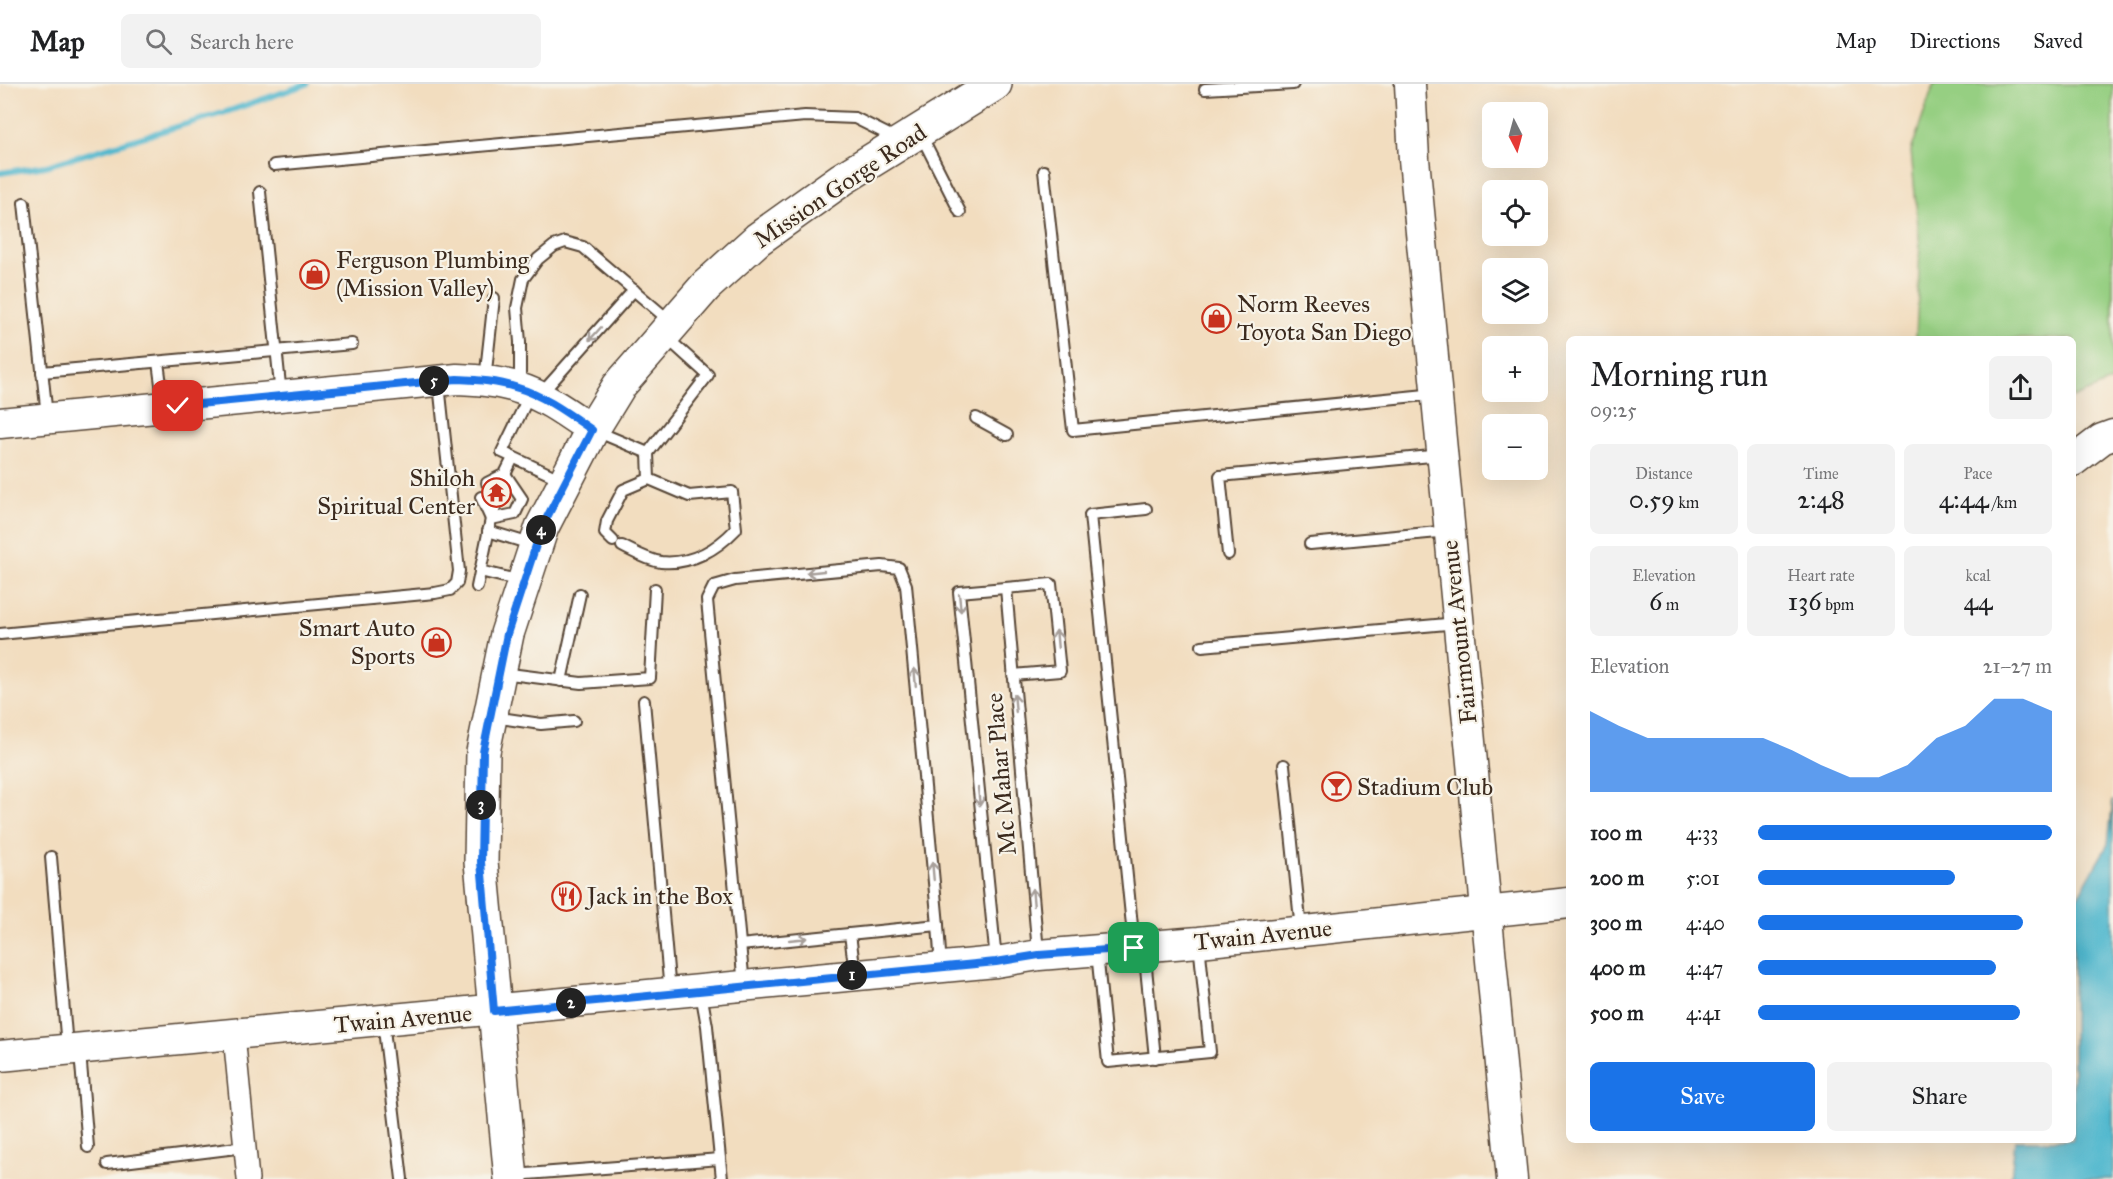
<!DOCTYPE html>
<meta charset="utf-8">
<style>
:root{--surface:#fff;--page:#f2f2f2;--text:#202124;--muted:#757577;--line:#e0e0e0;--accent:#1a73e8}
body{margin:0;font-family:"IM FELL Great Primer",serif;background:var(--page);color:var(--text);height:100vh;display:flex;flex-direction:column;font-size:22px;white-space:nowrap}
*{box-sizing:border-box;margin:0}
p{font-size:20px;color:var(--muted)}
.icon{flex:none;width:33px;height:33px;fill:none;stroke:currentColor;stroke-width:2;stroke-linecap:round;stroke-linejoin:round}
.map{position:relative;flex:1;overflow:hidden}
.side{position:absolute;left:1566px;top:252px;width:510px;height:807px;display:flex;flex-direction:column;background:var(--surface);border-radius:9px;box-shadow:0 6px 24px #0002}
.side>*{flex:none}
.needle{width:39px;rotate:174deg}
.tools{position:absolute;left:1482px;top:18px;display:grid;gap:12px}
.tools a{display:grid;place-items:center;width:66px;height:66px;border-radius:9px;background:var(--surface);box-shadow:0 6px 24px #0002;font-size:30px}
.pin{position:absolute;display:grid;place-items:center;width:51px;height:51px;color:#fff;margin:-26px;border-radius:12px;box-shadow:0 3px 9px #0006}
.km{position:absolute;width:30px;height:30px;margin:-15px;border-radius:50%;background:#222;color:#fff;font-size:16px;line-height:30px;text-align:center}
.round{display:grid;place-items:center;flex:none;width:63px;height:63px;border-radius:9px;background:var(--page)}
.overview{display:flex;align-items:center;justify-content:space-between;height:102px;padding:0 24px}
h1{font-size:33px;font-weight:600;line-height:45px}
.metrics{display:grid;grid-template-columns:repeat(3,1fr);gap:9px;height:102px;padding:6px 24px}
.metrics div{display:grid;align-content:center;border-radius:9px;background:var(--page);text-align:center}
.metrics b{font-size:26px;font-weight:600}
.metrics small{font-size:16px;font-weight:400}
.metrics p{font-size:16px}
.chart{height:168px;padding:12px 24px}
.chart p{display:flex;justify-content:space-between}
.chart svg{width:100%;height:108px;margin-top:6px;fill:var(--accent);opacity:.7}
.cta{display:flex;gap:12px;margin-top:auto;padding:12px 24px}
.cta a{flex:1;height:69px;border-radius:9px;background:var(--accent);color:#fff;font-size:24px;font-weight:600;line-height:69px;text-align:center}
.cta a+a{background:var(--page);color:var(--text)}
ul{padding:0 24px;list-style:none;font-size:20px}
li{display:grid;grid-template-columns:96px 72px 1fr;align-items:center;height:45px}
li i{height:15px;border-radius:8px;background:var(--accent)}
header{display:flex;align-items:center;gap:36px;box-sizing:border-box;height:84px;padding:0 30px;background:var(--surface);border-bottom:2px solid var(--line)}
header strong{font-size:28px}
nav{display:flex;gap:33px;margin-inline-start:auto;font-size:21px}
.search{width:420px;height:54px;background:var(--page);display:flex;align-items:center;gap:15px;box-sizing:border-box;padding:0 21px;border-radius:9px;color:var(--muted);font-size:22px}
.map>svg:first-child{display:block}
</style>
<header>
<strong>Map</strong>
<div class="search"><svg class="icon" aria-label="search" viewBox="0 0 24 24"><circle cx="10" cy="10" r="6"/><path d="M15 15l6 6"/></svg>Search here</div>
<nav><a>Map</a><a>Directions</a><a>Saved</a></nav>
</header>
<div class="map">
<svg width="2113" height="1095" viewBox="0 0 2113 1095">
<rect width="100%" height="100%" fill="#f7f3e8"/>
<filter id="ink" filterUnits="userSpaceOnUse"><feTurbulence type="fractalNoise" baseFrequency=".0167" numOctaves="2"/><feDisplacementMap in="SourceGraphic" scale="12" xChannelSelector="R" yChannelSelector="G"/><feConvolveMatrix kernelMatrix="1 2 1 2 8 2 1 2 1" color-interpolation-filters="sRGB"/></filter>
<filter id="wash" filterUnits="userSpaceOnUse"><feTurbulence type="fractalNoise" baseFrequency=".008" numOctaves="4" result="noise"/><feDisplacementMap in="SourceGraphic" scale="24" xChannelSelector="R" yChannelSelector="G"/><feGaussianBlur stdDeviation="1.35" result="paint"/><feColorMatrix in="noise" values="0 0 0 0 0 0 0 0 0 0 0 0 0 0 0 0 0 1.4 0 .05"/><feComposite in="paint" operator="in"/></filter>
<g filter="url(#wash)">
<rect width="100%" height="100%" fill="#f2ddbf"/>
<path fill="#96cf82" stroke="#687c50" stroke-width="1.5" d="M1934,0H2113V297L2073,314V255H1916L1920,163L1911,67Z"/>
<path fill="#50b7ce" stroke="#467076" stroke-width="1.5" d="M2113,716V1095H2011L2015,1056H2073V821L2108,760Z"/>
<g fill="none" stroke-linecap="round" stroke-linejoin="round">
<path stroke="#50b7ce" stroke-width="6" d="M0,89L46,82L226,28L307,0"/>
</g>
</g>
<g filter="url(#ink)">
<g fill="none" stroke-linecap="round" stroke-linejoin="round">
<defs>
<g id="lane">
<path d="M1205,5L1293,0"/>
<path d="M921,51L960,128"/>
<path d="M274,81L805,32L855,34L897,55"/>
<path d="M1044,87L1073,346L1436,310"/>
<path d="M260,108L281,311"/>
<path d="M24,119L47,332"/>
<path d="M158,278L164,323"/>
<path d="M42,288L352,260"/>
<path d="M485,296L494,214"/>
<path d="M520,302V258L517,224L523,195L538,175L554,162L565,158L583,163L671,238"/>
<path d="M530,310L502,368L562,396"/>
<path d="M540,311L634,206"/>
<path d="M976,334L1007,351"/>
<path d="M596,347L648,369"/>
<path d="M487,399L505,390"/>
<path d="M503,406L505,390L513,374"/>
<path d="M481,413L491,435"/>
<path d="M491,435L515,430L522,415L505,390"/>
<path d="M488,447L534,461"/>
<path d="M613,457L605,449L607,437L623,406L649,395"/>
<path d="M1310,460L1449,447"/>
<path d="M622,462C634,468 647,476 661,478C691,481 717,465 736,445L732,408L689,412L649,395L648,369L708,291L667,254"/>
<path d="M1228,470L1220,392L1442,371"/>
<path d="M480,487L521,497"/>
<path d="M477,503L491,435L496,421"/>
<path d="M1006,504L1038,868"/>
<path d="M0,550L435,509L450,506L457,499L459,487L439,300"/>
<path d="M1202,562L1458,539"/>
<path d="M502,589L581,599L650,594L655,505"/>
<path d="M561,597L580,510"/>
<path d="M644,617L670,908"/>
<path d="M493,633L541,640L574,637"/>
<path d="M1284,681L1301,846"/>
<path d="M51,773L67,963"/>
<path d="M938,841L941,883"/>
<path d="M850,850L855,890"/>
<path d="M740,861L938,841L906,501L899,484L882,482L735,496L714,502L707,516L744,901"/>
<path d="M1134,861L1090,431L1146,425"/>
<path d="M1144,864L1155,974"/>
<path d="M1097,868L1108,978L1210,968L1199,859"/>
<path d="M996,876L959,508L1051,500L1060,587L1013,591"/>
<path d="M701,909L707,942L722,1095"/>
<path d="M383,937L402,1095"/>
<path d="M80,968L88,1063"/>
<path d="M107,1080L245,1063"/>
<path d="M514,1091L720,1075"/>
</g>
<path id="street" d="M234,951L248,1095"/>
<g id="secondary">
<path d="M1410,0L1414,75L1512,1095"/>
<path d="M0,339L457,295C478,296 498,297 518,304C543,311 570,331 592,346"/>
<path d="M2073,377L2102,355L2113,351"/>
<path d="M0,972L996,878L1039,871L1199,858L1569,819"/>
</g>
<path id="primary" d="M511,1095L481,778L483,668L507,550L542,443L592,346L619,302L706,202L758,155L842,95L995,0"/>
</defs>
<use href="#lane" stroke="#564536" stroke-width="14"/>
<use href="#street" stroke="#564536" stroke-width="24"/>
<use href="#secondary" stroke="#564536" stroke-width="33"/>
<use href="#primary" stroke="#564536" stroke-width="36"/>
<use href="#lane" stroke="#fff" stroke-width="10"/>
<use href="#street" stroke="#fff" stroke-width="21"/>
<use href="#secondary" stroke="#fff" stroke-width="30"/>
<use href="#primary" stroke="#fff" stroke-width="33"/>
</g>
<defs><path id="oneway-shaft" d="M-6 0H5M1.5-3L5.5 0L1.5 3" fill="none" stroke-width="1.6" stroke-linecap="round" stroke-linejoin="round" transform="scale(1.5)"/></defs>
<g stroke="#a79f9a">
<use href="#oneway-shaft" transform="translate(595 250) rotate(132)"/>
<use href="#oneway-shaft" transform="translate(815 488) rotate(174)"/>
<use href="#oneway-shaft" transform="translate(960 519) rotate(84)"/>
<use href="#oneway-shaft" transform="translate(1057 555) rotate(-95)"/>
<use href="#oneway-shaft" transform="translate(915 593) rotate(-95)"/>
<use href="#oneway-shaft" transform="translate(1015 619) rotate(-95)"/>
<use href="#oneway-shaft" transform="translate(979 713) rotate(84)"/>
<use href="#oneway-shaft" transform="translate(933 787) rotate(-95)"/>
<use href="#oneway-shaft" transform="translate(1033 813) rotate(-95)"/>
<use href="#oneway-shaft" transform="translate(798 855) rotate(-6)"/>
</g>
</g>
<g fill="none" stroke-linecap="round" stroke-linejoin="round" filter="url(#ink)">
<defs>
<path id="route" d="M178,322L457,295C478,296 498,297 518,304C543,311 570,331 592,346L542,443L507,550L483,668L481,778L494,927L996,878L1039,871L1134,864"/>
</defs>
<use href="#route" stroke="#fff" stroke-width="12"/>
<use href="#route" stroke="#1a73e8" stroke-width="8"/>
</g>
<defs>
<symbol id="shop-ring" viewBox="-11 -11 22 22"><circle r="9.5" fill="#f7f3e8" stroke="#c8321e" stroke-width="1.5"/><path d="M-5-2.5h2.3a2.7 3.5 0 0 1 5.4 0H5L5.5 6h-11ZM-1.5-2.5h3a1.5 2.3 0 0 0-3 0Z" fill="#c8321e"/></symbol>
<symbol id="temple-ring" viewBox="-11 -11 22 22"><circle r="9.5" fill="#f7f3e8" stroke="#c8321e" stroke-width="1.5"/><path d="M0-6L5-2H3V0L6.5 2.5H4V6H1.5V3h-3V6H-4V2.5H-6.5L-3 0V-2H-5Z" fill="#c8321e"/></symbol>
<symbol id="bar-ring" viewBox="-11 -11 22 22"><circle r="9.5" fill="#f7f3e8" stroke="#c8321e" stroke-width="1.5"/><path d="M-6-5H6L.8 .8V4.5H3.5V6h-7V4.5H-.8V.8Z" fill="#c8321e"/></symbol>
<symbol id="restaurant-ring" viewBox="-11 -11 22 22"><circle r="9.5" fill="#f7f3e8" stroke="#c8321e" stroke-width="1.5"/><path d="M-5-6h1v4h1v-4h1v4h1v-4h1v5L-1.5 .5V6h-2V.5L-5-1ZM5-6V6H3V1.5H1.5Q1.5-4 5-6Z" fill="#c8321e"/></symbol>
</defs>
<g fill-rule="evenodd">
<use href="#shop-ring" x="298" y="174" width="33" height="33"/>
<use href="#shop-ring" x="1200" y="218" width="33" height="33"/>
<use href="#temple-ring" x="480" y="392" width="33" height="33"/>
<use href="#shop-ring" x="420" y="542" width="33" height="33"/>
<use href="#bar-ring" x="1320" y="686" width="33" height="33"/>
<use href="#restaurant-ring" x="550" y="796" width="33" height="33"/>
</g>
<g text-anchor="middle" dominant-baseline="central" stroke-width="4.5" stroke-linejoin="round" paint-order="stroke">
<g font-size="24" fill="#3b2a1e" stroke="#f7f3e8">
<text transform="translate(840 102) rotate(-34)">Mission Gorge Road</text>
<text transform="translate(1459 548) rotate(-96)">Fairmount Avenue</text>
<text transform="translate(1001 690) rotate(-95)">Mc Mahar Place</text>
<text transform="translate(1263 851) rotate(-6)">Twain Avenue</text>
<text transform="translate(403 935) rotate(-5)">Twain Avenue</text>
</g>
<g font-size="24" fill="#3b2a1e" stroke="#f7f3e8" text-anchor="start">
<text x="336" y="176">Ferguson Plumbing<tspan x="336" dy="28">(Mission Valley)</tspan></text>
<text x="1237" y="220">Norm Reeves<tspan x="1237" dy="28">Toyota San Diego</tspan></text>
<text x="475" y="394" text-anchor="end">Shiloh<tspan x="475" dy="28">Spiritual Center</tspan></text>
<text x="415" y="544" text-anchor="end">Smart Auto<tspan x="415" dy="28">Sports</tspan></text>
<text x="1357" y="703">Stadium Club</text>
<text x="587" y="812">Jack in the Box</text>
</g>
</g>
</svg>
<div class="tools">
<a><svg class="needle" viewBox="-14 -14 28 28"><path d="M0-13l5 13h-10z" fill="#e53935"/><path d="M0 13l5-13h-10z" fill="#757577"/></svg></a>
<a><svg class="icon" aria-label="locate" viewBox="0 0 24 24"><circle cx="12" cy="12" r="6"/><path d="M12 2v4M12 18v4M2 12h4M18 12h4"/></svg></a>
<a><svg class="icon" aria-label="layers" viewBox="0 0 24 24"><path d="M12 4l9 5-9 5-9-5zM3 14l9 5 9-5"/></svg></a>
<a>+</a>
<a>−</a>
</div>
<div class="pin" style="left:1134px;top:864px;background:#1e9e55"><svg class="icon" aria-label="arrive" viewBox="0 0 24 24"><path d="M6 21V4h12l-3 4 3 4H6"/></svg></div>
<div class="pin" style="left:178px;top:322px;background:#d93025"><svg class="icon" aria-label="check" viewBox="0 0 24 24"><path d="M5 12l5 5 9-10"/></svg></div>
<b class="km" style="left:852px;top:891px">1</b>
<b class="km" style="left:571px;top:919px">2</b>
<b class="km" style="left:481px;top:721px">3</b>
<b class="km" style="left:541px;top:446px">4</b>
<b class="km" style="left:434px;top:297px">5</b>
<section class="side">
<div class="overview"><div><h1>Morning run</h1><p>09:25</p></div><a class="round"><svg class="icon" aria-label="share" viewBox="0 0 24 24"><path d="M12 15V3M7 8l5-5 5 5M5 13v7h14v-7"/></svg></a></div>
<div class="metrics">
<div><p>Distance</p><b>0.59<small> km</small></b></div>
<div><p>Time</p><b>2:48</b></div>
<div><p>Pace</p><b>4:44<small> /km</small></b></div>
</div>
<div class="metrics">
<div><p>Elevation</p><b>6<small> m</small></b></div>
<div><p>Heart rate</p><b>136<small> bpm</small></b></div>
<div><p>kcal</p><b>44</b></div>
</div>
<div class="chart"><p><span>Elevation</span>21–27 m</p>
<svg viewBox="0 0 160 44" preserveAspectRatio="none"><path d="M0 44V11L10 17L20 22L30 22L40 22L50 22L60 22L70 27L80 33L90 38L100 38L110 33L120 22L130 17L140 6L150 6L160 11V44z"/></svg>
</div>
<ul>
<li><b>100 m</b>4:33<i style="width:100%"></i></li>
<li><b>200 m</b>5:01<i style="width:67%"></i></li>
<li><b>300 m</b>4:40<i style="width:90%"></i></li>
<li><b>400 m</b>4:47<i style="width:81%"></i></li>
<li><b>500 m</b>4:41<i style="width:89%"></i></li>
</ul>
<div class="cta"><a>Save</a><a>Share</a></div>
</section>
</div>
